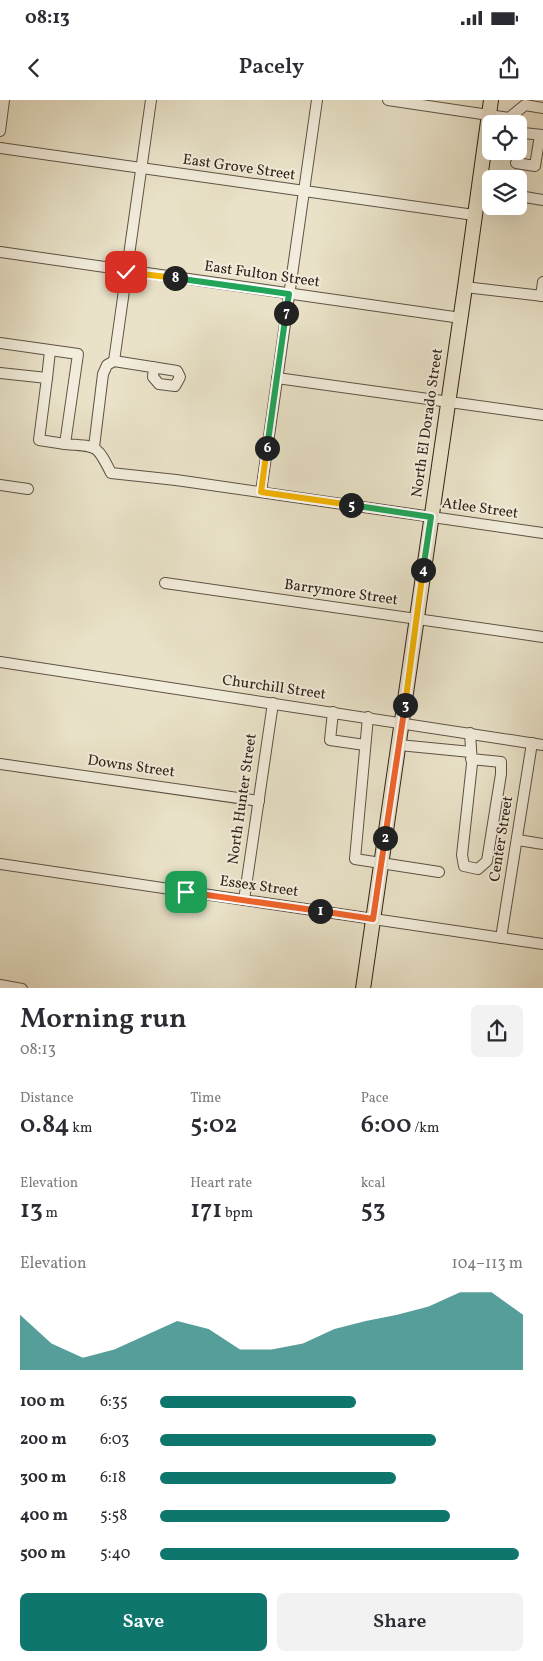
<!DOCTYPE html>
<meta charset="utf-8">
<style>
:root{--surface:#fff;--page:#f2f2f3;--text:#2b2b33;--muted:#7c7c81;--accent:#0f766e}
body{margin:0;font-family:Vollkorn,serif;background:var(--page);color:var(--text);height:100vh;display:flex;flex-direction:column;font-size:19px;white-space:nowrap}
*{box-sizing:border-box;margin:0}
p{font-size:16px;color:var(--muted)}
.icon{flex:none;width:28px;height:28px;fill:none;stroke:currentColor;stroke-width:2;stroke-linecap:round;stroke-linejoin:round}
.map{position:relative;height:888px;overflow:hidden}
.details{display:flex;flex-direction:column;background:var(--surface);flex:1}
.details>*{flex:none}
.fabs{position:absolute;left:482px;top:15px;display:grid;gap:10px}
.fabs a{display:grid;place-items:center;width:45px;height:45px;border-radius:8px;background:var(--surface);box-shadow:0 5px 20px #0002;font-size:25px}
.pin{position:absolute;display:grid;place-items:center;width:42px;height:42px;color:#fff;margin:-21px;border-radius:10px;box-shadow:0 2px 8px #0006}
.km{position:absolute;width:25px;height:25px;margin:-12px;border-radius:50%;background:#222;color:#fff;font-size:14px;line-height:25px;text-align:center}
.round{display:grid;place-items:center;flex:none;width:52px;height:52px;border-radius:8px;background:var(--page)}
.headline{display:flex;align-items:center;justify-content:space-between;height:85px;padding:0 20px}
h1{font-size:28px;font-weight:600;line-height:38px}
.figures{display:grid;grid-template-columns:repeat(3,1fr);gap:8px;height:85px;padding:5px 20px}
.figures div{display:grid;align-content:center}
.figures b{font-size:25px;font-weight:600}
.figures small{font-size:14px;font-weight:400}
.figures p{font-size:14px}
.chart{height:140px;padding:10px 20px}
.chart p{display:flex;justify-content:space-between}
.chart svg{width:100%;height:90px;margin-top:5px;fill:var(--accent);opacity:.7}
.cta{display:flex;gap:10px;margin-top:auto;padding:10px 20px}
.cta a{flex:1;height:58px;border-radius:8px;background:var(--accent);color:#fff;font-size:20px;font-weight:600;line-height:58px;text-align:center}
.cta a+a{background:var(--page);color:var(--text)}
ul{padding:0 20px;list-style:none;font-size:16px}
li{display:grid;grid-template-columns:80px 60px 1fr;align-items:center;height:38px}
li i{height:12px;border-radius:6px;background:var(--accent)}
.status{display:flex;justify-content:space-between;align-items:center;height:35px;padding:0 25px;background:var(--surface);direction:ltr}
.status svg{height:14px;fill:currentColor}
header{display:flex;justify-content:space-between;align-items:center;height:65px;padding:0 20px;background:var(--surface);font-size:22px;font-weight:600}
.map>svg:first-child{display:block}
</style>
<div class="status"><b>08:13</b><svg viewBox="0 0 49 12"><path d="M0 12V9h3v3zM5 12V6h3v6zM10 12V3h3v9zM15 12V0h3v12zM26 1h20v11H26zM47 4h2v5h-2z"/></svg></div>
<header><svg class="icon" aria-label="back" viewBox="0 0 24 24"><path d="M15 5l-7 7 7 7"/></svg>Pacely<svg class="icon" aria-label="share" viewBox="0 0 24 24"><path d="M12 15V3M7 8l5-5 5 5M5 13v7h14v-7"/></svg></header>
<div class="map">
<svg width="543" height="889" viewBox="0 0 543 889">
<rect width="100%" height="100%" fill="#e9e2c8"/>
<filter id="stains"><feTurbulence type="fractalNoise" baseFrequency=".004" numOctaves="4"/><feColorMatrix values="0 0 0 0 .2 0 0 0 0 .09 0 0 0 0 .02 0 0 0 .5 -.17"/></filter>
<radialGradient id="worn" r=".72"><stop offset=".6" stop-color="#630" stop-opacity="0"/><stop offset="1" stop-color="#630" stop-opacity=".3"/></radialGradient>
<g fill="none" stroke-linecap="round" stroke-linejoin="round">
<defs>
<g id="minor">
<path d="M388,0L509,18L515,24"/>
<path d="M509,18L525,5L543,8"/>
<path d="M519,28L523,33L543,35"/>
<path d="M0,31L4,0"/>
<path d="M0,48L474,115"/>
<path d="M516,63L535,66L540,35"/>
<path d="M478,88L491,90"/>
<path d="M519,96L543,100"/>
<path d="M0,152L461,218"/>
<path d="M465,187L543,196"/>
<path d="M541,196L543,182"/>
<path d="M0,243L78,254L65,344C97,347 96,343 111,373L176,380L543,433"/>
<path d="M114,261L151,0"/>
<path d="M0,273L47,278L39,340L65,344"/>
<path d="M47,278L50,251"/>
<path d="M277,278L543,315"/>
<path d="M94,347L103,274L107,265L114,261L177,271L180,277L175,286L159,284L153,277L154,267"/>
<path d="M0,385L28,389"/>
<path d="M261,392L317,0"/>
<path d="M165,483L543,537"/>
<path d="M0,562L543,645"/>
<path d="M333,612L330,640L365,645"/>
<path d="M368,617L355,759L439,772"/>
<path d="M470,633L472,664L462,755L464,766L478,769L487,761L501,674V662L471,659"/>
<path d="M399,645L471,652"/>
<path d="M0,664L259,701"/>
<path d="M518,740L543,744"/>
<path d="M0,764L543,844"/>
<path d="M244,800L273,603"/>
<path d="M501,838L532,643"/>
<path d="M0,885L22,889"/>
</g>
<path id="major" d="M363,889L465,187L491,0"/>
</defs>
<use href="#minor" stroke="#5f5245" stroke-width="12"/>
<use href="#major" stroke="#312219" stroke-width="16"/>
<use href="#minor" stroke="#f1ecdb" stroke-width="10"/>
<use href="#major" stroke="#e9e2c8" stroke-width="14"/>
</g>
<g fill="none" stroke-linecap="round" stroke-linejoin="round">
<defs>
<path id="split-1" d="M186,792L320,811"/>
<path id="split-2" d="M320,811L373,819L385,738"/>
<path id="split-3" d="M385,738L405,605"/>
<path id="split-4" d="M405,605L423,470"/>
<path id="split-5" d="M351,405L431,417L423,470"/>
<path id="split-6" d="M267,348L261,392L351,405"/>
<path id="split-7" d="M267,348L286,213"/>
<path id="split-8" d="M175,178L289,194L286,213"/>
<path id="split-9" d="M126,172L175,178"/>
</defs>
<use href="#split-1" stroke="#fff" stroke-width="10"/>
<use href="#split-2" stroke="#fff" stroke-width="10"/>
<use href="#split-3" stroke="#fff" stroke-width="10"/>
<use href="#split-4" stroke="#fff" stroke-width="10"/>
<use href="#split-5" stroke="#fff" stroke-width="10"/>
<use href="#split-6" stroke="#fff" stroke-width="10"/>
<use href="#split-7" stroke="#fff" stroke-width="10"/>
<use href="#split-8" stroke="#fff" stroke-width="10"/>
<use href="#split-9" stroke="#fff" stroke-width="10"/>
<use href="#split-1" stroke="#f0652b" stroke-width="6"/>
<use href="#split-2" stroke="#f0652b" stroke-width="6"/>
<use href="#split-3" stroke="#f0652b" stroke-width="6"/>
<use href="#split-4" stroke="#f5b400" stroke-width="6"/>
<use href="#split-5" stroke="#22a559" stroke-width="6"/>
<use href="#split-6" stroke="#f5b400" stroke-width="6"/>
<use href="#split-7" stroke="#22a559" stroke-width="6"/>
<use href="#split-8" stroke="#22a559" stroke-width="6"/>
<use href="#split-9" stroke="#f5b400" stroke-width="6"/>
</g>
<g text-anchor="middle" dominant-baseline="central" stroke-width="4" stroke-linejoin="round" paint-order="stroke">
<g font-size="15" fill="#312219" stroke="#f1ecdb">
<text transform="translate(239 68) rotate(8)">East Grove Street</text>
<text transform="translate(262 175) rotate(8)">East Fulton Street</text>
<text transform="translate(428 323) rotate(-82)">North El Dorado Street</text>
<text transform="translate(480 409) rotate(8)">Atlee Street</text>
<text transform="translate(341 493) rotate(8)">Barrymore Street</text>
<text transform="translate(274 588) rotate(8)">Churchill Street</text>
<text transform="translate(131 667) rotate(8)">Downs Street</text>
<text transform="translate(243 699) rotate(-82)">North Hunter Street</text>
<text transform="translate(502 739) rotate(-81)">Center Street</text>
<text transform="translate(259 787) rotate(8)">Essex Street</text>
</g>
</g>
<rect width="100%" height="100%" filter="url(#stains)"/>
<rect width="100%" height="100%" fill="url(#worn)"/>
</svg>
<div class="fabs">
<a><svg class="icon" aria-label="locate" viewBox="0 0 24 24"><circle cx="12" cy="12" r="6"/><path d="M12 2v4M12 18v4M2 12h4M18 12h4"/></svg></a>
<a><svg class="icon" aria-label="layers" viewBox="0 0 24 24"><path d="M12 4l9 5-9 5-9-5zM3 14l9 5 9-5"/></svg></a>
</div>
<div class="pin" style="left:186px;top:792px;background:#1e9e55"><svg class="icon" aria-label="arrive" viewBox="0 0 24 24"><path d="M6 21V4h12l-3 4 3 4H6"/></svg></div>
<div class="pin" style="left:126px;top:172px;background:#d93025"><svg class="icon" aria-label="check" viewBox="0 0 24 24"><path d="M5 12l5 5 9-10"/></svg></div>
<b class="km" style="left:320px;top:811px">1</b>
<b class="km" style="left:385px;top:738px">2</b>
<b class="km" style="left:405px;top:605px">3</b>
<b class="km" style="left:423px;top:470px">4</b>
<b class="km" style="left:351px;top:405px">5</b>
<b class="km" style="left:267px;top:348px">6</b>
<b class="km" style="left:286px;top:213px">7</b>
<b class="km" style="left:175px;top:178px">8</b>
</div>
<section class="details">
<div class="headline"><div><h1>Morning run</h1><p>08:13</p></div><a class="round"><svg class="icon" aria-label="share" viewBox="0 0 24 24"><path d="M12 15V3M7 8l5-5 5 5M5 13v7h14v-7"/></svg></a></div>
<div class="figures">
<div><p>Distance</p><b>0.84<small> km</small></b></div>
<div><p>Time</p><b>5:02</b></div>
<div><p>Pace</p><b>6:00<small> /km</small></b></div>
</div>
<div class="figures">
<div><p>Elevation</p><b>13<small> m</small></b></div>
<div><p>Heart rate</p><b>171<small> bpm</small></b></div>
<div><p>kcal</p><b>53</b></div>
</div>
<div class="chart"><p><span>Elevation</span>104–113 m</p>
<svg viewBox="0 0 160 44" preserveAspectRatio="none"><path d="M0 44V17L10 31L20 38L30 34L40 27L50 20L60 24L70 34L80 34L90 31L100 24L110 20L120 17L130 13L140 6L150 6L160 17V44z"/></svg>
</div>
<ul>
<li><b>100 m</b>6:35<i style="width:54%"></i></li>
<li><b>200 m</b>6:03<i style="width:76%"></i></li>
<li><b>300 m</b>6:18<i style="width:65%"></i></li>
<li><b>400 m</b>5:58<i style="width:80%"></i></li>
<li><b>500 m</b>5:40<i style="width:99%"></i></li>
</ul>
<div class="cta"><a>Save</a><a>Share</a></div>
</section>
